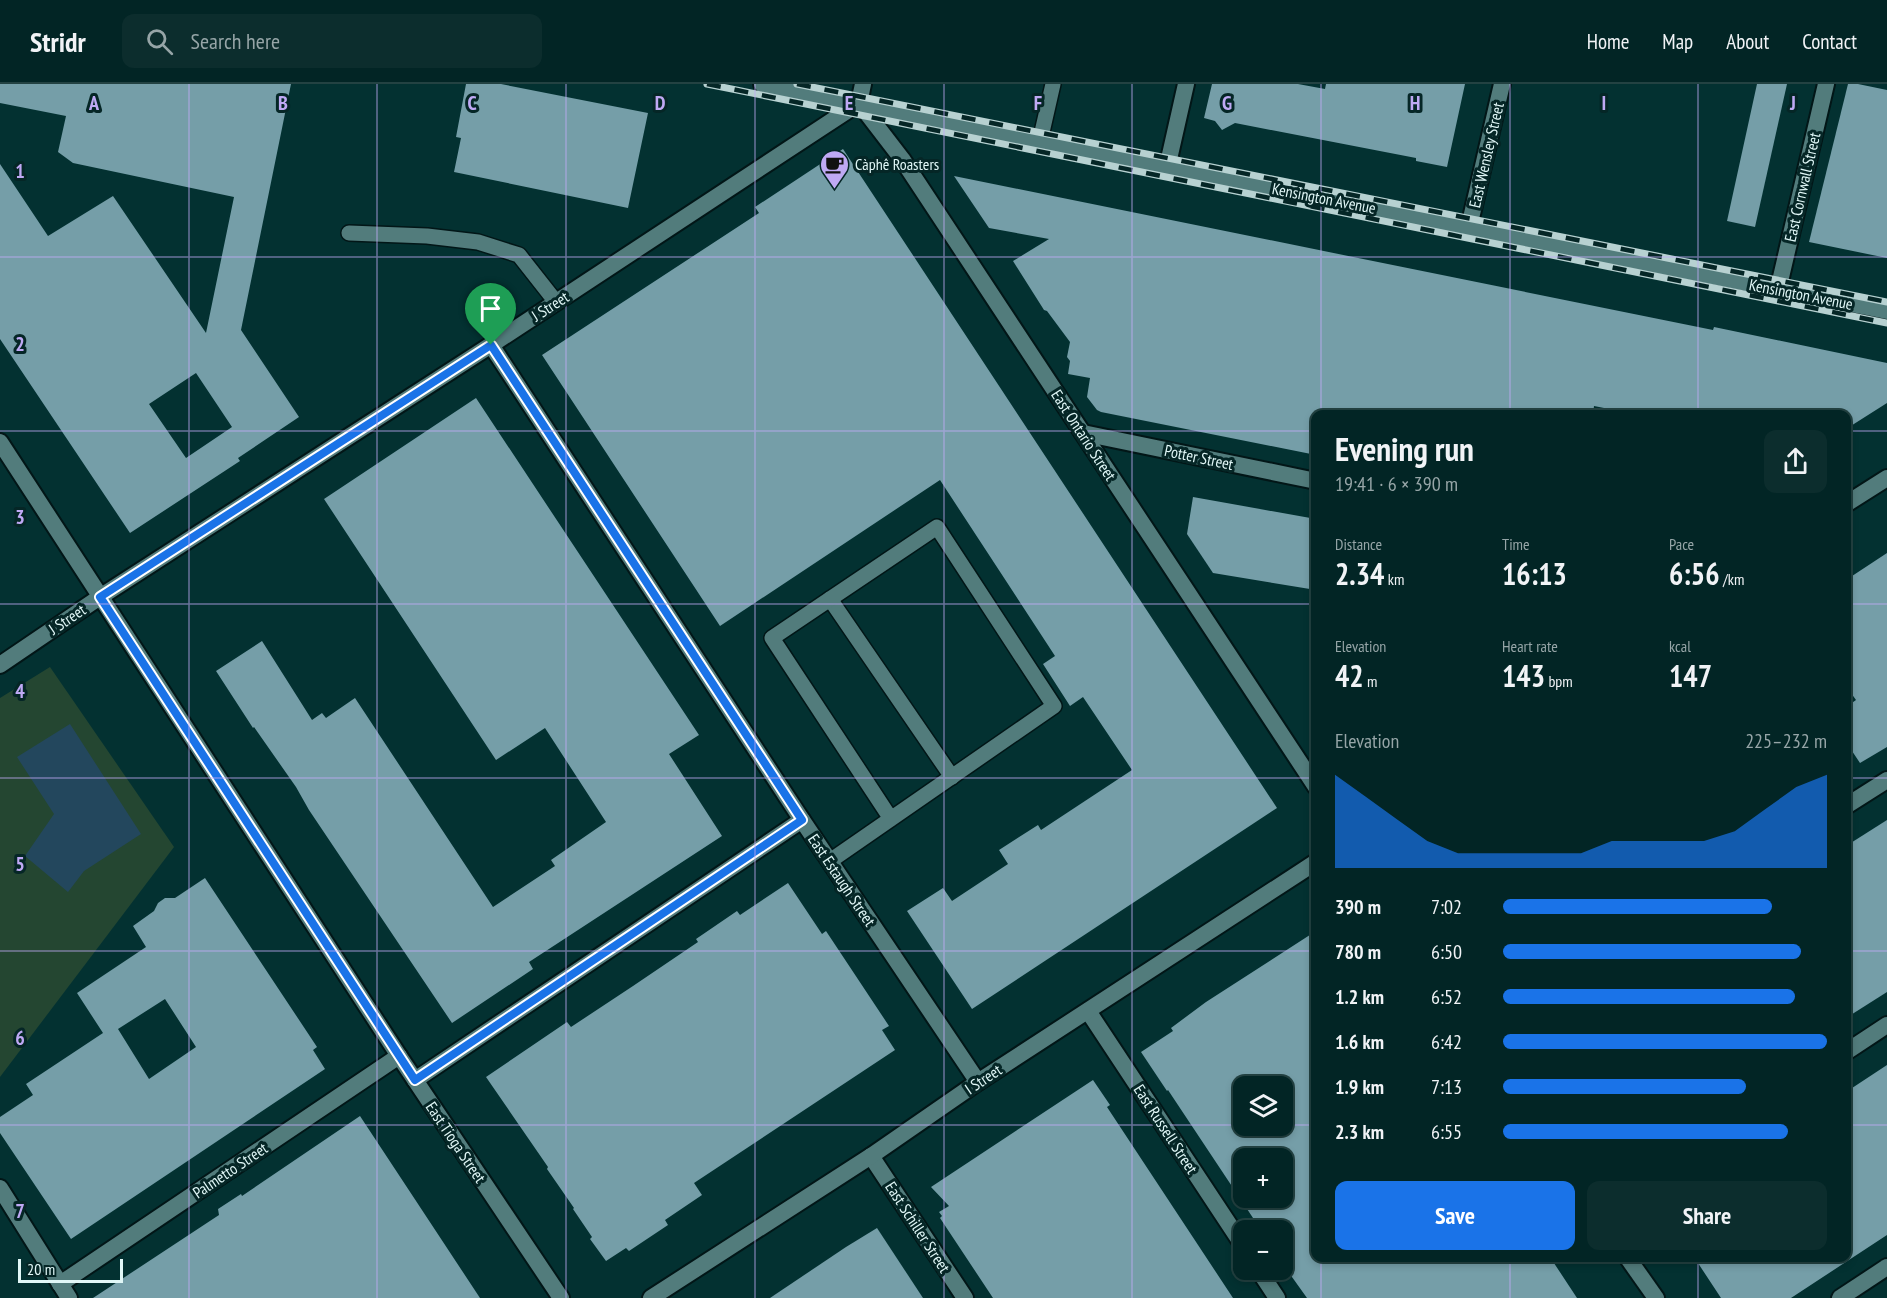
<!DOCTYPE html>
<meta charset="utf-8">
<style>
:root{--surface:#022525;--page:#0c2d2d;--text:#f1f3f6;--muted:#96a5a7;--line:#234242;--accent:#1a73e8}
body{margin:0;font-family:"PT Sans Narrow",sans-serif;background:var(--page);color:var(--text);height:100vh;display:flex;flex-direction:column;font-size:22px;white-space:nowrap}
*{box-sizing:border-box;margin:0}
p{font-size:20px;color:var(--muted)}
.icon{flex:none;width:33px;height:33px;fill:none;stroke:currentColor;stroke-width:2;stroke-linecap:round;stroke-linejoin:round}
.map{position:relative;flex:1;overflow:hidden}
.side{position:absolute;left:1311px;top:326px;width:540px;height:852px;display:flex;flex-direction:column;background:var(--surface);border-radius:12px;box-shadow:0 3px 9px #0003,0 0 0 2px var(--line)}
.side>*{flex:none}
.controls{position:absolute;left:1233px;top:992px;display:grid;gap:12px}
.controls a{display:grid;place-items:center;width:60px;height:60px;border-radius:12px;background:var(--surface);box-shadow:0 3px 9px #0003,0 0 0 2px var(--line);font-size:30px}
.scale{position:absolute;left:18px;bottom:15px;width:105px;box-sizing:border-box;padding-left:6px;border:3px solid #e1f7f7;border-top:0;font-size:16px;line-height:21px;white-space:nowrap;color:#e1f7f7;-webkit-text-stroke:4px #052626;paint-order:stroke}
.pin{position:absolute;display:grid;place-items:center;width:51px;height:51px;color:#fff;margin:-62px -26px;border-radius:50% 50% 50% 0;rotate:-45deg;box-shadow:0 0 6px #0007}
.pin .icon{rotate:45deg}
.round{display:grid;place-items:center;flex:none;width:63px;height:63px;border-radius:12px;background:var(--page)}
.headline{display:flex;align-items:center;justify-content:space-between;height:102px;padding:0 24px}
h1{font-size:33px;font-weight:600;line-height:45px}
.metrics{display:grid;grid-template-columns:repeat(3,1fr);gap:9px;height:102px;padding:6px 24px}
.metrics div{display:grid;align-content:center}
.metrics b{font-size:30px;font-weight:600}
.metrics small{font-size:16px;font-weight:400}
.metrics p{font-size:16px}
.chart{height:168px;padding:12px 24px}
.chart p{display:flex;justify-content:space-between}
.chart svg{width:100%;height:108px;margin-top:6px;fill:var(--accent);opacity:.7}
.action{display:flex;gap:12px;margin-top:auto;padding:12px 24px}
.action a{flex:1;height:69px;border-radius:12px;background:var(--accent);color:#fff;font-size:24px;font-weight:600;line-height:69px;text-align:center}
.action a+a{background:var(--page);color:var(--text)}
ul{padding:0 24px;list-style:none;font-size:20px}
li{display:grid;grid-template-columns:96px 72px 1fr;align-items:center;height:45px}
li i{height:15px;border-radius:8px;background:var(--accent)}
header{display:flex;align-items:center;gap:36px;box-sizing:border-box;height:84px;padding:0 30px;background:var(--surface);border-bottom:2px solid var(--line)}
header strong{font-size:28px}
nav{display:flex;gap:33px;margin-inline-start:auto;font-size:21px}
.search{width:420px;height:54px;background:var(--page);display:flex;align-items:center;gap:15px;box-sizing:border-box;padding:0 21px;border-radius:12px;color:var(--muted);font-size:22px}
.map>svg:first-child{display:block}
</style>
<header>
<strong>Stridr</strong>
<div class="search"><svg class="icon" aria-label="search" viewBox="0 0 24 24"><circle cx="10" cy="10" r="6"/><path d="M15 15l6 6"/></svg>Search here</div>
<nav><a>Home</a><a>Map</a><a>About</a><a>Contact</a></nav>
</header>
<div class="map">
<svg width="1887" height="1214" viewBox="0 0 1887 1214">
<rect width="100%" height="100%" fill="#033131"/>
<path fill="#244631" d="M50,583L174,763L0,993V614Z"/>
<path fill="#23475d" d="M70,640L141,750L84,787L68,808L25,772L54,730L17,673Z"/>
<g fill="#759ea8" fill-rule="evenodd">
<path d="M0,0H291L241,246L299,333L238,374L240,377L130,449L0,255V80L48,152L113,112L206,249L234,113L73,79L58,68L66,32L0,19ZM196,289L232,343L186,374L149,320Z"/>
<path d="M466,0H501L648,29L628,124L454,88L461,54L456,53Z"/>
<path d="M1212,0H1298L1325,5L1326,0H1465L1447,83L1416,77V74L1235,39L1222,46L1215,37L1204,34Z"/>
<path d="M1757,0H1787L1755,143L1727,137Z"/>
<path d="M1848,0H1858L1887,6V174L1809,158Z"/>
<path d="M843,65L1277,724L972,925L907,827L943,804L952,817L1008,780L999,766L1038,741L1041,746L1132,686L1083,613L1070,622L1043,580L1055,572L940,396L720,542L542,271L759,129L755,123Z"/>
<path d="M954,92L1713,246L1714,243L1887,279V319L1846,345V330H1634L1594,322L1593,330H1316V371L1101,328L1097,326L1087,313L1090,294L1068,290L1070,277L1067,273L1070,258L1047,227L1044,226L1013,177L1049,155L989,144Z"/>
<path d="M476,314L699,651L669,670L722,752L529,878L533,885L452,939L309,726L296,703L254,643L253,644L216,587L262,557L312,636L322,629L326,634L355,614L493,823L555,782L551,776L606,738L545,644L496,676L324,415Z"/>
<path d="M1193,413L1316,435V506L1213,489L1187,450Z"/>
<path d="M1887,469V663L1860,679L1846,658V623L1856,616L1846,602V496Z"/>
<path d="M1887,736V908L1846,934V762Z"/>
<path d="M205,794L317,963L313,966L325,985L71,1155L0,1049V1033L33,1011L26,1000L103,949L77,909L146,863L133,842L154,827L158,819L165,814H175ZM165,915L196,963L149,995L118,945Z"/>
<path d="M788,799L822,850L826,847L889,942L882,946L895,966L694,1099L702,1111L665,1136L668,1141L629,1167L626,1164L606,1177L590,1155L592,1153L573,1125L574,1124L547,1085L548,1083L486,993L567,938L571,943L633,902L698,858L696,855L737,827L740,831Z"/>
<path d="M1316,847V1010L1311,1013L1316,1020V1173H1550L1577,1214H1307L1282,1179V1146H1261L1168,1006L1167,1007L1141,968L1173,947L1171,944L1206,918ZM1244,1002H1282V1041H1244ZM1244,1074H1282V1113H1244Z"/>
<path d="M1887,981V1151L1791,1214H1721L1694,1173H1846V1008Z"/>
<path d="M1093,996L1110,1021L1107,1023L1233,1214H993L940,1134L942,1132L939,1128L949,1122L931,1103Z"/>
<path d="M360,1032L480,1214H93L219,1131L218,1125L241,1110L242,1112Z"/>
<path d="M877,1144L923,1214H770L846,1163Z"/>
</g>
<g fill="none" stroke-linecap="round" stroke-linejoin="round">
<defs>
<g id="service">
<path d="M1040,57L1053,0"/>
<path d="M349,149L427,152L478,158L519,171L556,218"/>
<path d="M830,515L952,693"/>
<path d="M830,777L1054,622L937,443L772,554L891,735"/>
</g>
<g id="minor">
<path d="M859,19L902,75L1316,703"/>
<path d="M859,19L863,0"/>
<path d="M1167,84L1186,0"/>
<path d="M1469,143L1502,0"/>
<path d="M1778,206L1826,0"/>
<path d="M491,261L802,736L978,998"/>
<path d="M1083,349L1316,397"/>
<path d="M0,358L399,972L561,1214"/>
<path d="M1846,420L1887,394"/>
<path d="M0,581L100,513L491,261L859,19"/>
<path d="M1846,722L1887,696"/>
<path d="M1088,927L1244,1163"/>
<path d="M1846,968L1887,941"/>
<path d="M415,996L802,736"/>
<path d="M871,1072L965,1214"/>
<path d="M0,1104L69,1214"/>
<path d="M1627,1173L1656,1214"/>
<path d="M1258,1185L1277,1214"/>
<path d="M60,1200L399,972"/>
<path d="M651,1214L871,1072L978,998L1316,778"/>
<path d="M1840,1214L1887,1183"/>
</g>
<path id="tertiary" d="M762,0L1167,84L1887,227"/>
</defs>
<use href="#service" stroke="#021617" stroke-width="18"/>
<use href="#minor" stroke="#021617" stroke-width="20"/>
<use href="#tertiary" stroke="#021617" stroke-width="20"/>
<use href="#service" stroke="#527c7c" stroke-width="15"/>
<use href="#minor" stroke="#527c7c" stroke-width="16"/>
<use href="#tertiary" stroke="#527c7c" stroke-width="16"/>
<defs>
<g id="rail">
<path d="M707,0L1887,239"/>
<path d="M797,0L1887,218"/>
</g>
</defs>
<use href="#rail" stroke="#b7d1d1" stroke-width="7"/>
<use href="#rail" stroke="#052626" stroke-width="4.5" stroke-dasharray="14" stroke-linecap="butt"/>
</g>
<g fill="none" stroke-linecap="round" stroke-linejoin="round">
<defs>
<path id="route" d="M491,261L802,736L415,996L100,513Z"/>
</defs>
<use href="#route" stroke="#fff" stroke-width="12"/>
<use href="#route" stroke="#1a73e8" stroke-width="8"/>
</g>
<path fill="none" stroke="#bfa9f4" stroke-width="1.5" stroke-opacity="0.55" d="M189,0V1214M377,0V1214M566,0V1214M755,0V1214M944,0V1214M1132,0V1214M1321,0V330M1510,0V330M1698,0V330M0,173H1887M0,347H1316M1846,347H1887M0,520H1316M1846,520H1887M0,694H1316M1846,694H1887M0,867H1316M1846,867H1887M0,1041H1244M1282,1041H1316M1846,1041H1887M1321,1173V1214M1510,1173V1214M1698,1173V1214"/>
<defs>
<symbol id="cafe-pin" viewBox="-11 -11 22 30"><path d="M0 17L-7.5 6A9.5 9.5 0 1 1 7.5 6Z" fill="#bfa9f4" stroke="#052626"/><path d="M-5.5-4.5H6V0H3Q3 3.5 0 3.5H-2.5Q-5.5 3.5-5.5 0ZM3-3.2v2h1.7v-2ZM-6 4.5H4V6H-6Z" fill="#111"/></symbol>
</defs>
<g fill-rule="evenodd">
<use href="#cafe-pin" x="818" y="64" width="33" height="45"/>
</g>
<g text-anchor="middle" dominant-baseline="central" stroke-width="6" stroke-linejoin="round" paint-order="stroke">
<g font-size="16" fill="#e1f7f7" stroke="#052626">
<text transform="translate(1486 71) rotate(-77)">East Wensley Street</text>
<text transform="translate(1802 103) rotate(-77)">East Cornwall Street</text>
<text transform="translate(1324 114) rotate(11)">Kensington Avenue</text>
<text transform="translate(1801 210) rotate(11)">Kensington Avenue</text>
<text transform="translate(550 222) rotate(-33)">J Street</text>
<text transform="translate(1084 351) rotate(57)">East Ontario Street</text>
<text transform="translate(1199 373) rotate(12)">Potter Street</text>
<text transform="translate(67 535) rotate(-34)">J Street</text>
<text transform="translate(842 796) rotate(56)">East Estaugh Street</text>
<text transform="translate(983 995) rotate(-34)">I Street</text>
<text transform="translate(1166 1045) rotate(57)">East Russell Street</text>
<text transform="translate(456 1058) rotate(56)">East Tioga Street</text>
<text transform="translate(230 1086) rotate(-34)">Palmetto Street</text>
<text transform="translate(918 1143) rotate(57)">East Schiller Street</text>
</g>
<g font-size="16" fill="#e1f7f7" stroke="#052626" text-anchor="start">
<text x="855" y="80">Càphê Roasters</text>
</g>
</g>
<g font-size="20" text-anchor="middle" font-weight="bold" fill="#bfa9f4" stroke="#052626" stroke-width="6" stroke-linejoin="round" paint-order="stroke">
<text x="94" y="26">A</text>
<text x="283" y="26">B</text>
<text x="472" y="26">C</text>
<text x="660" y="26">D</text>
<text x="849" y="26">E</text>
<text x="1038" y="26">F</text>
<text x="1227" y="26">G</text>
<text x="1415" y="26">H</text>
<text x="1604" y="26">I</text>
<text x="1793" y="26">J</text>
<text x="20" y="94">1</text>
<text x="20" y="267">2</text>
<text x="20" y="440">3</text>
<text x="20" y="614">4</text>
<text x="20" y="787">5</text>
<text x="20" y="961">6</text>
<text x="20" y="1134">7</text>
</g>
</svg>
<div class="controls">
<a><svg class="icon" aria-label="layers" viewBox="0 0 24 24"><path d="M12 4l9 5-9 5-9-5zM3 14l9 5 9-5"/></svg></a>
<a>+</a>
<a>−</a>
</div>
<div class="scale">20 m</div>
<div class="pin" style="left:491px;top:261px;background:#1e9e55"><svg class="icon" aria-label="arrive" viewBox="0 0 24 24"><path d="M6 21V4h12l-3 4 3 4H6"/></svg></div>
<section class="side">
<div class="headline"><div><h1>Evening run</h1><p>19:41 · 6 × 390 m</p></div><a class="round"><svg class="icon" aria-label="share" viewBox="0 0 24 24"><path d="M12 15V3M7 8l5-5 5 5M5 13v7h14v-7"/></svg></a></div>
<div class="metrics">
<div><p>Distance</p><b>2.34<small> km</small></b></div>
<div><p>Time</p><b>16:13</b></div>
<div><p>Pace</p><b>6:56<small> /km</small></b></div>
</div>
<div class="metrics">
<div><p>Elevation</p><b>42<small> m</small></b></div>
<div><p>Heart rate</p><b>143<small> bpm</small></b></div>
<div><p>kcal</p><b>147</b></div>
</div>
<div class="chart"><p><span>Elevation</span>225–232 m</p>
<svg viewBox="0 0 160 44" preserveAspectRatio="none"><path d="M0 44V6L10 15L20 24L30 33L40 38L50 38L60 38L70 38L80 38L90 33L100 33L110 33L120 33L130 29L140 20L150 11L160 6V44z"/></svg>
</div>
<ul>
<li><b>390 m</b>7:02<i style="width:83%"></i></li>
<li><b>780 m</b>6:50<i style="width:92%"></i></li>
<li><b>1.2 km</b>6:52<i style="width:90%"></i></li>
<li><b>1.6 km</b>6:42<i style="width:100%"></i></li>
<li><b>1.9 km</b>7:13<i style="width:75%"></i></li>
<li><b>2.3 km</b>6:55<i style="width:88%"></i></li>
</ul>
<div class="action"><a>Save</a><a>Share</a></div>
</section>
</div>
